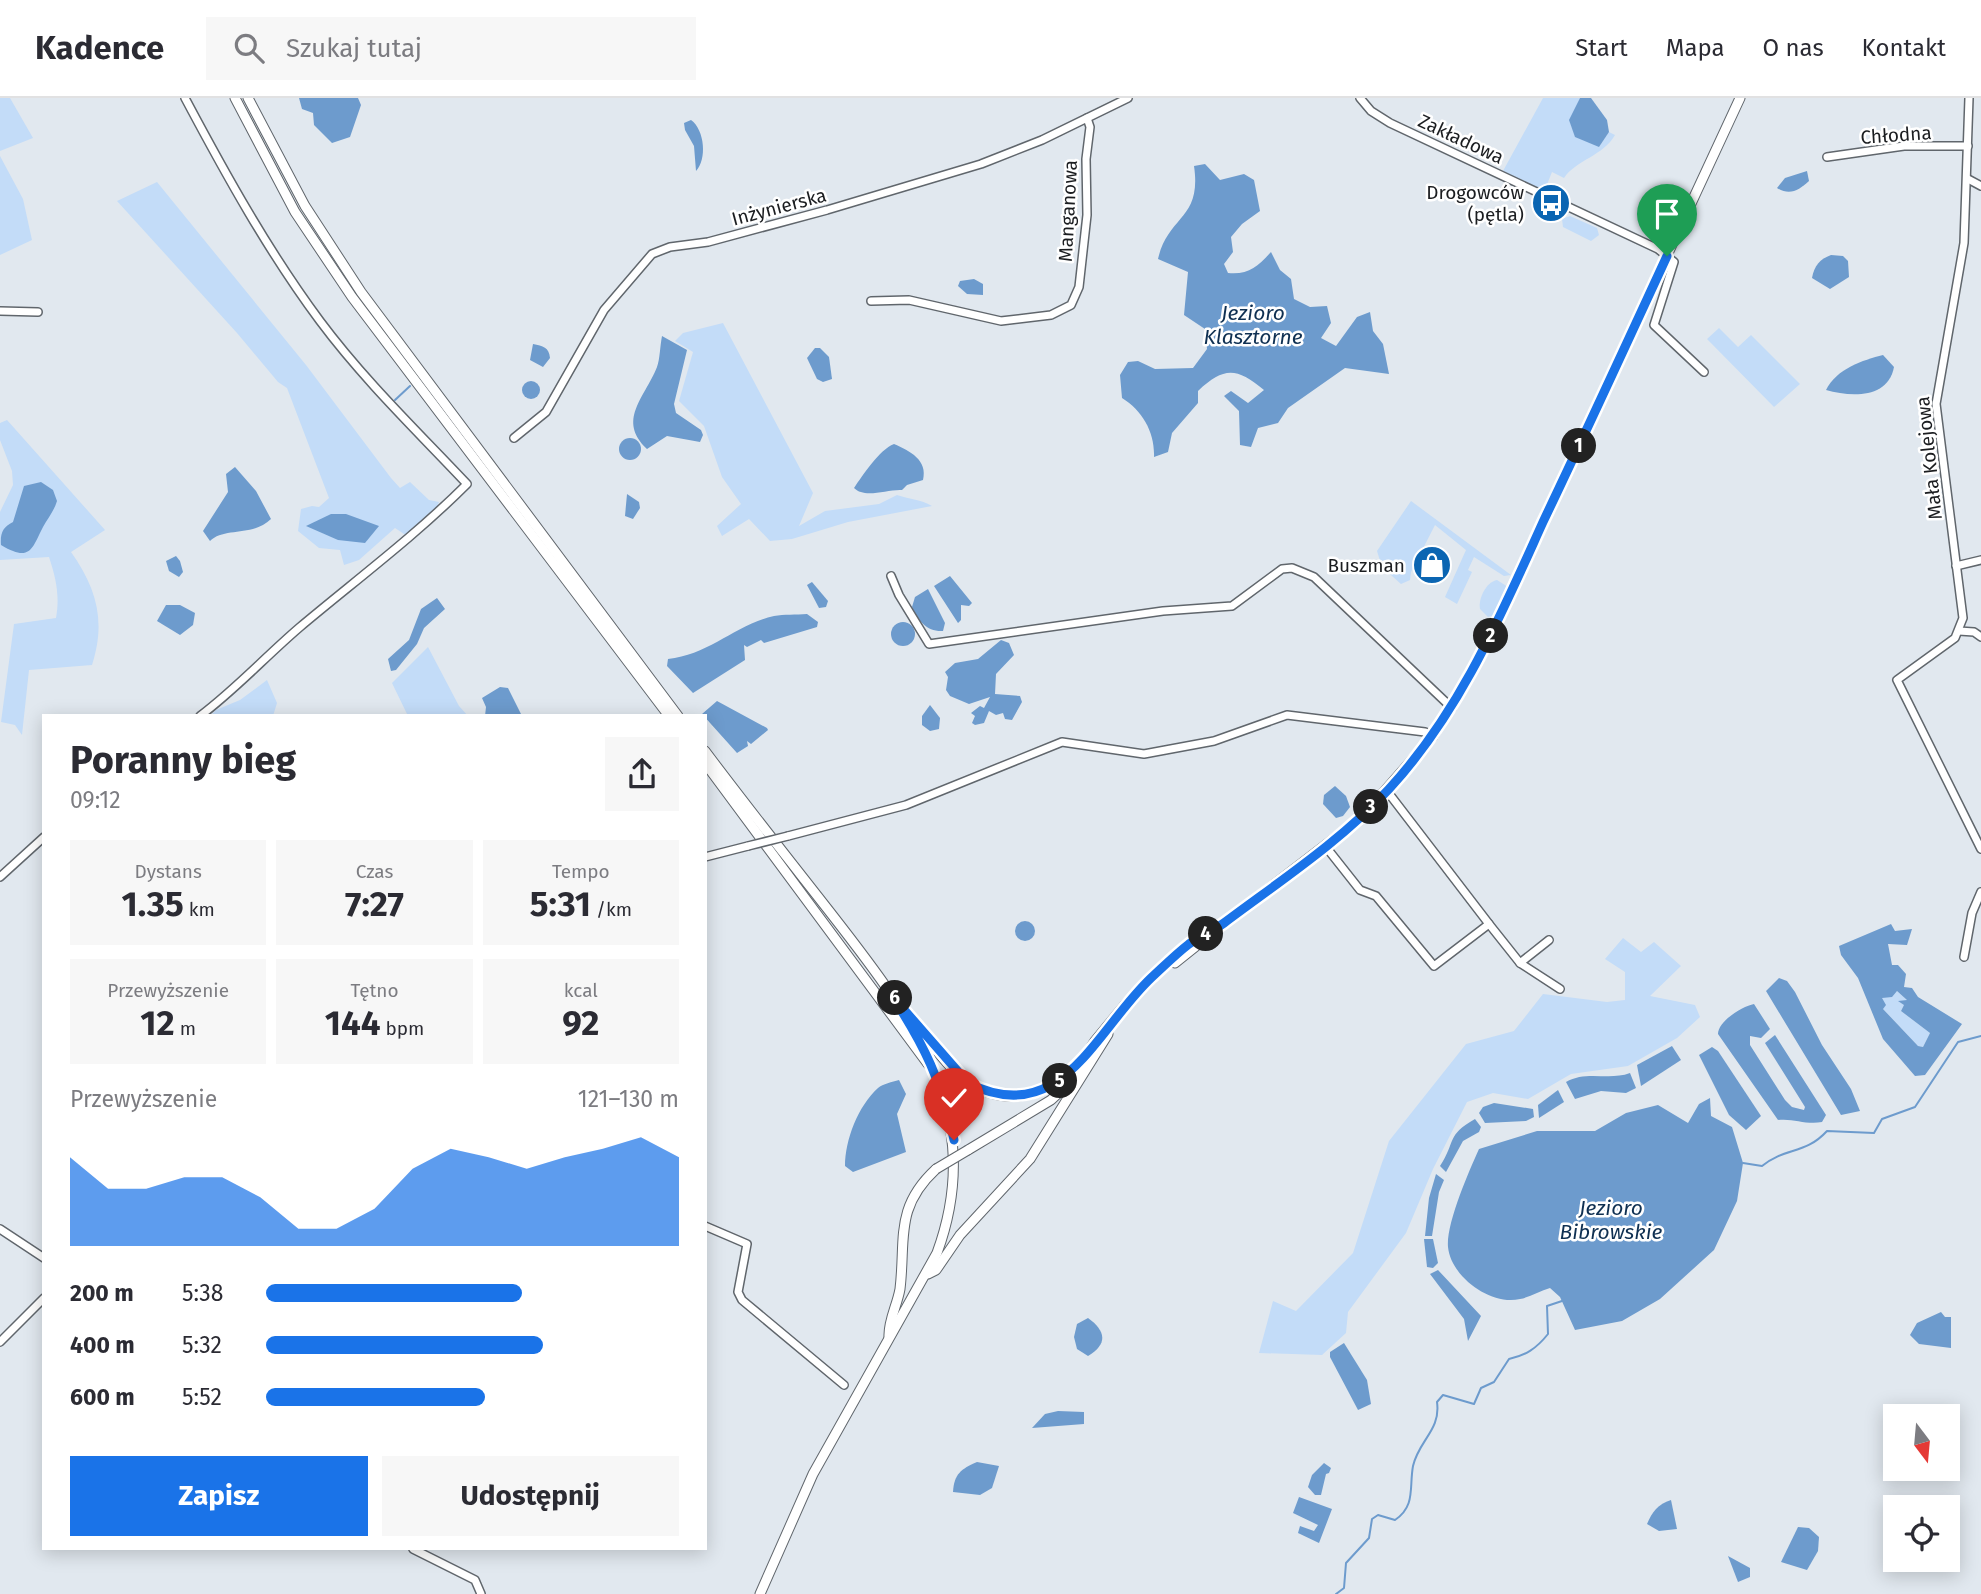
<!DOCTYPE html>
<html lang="pl">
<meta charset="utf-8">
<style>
:root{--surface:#fff;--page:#f7f7f7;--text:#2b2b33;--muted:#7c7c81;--line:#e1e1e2;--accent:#1a73e8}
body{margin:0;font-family:"Fira Sans",sans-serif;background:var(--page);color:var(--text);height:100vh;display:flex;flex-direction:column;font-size:26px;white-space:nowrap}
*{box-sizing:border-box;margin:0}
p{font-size:23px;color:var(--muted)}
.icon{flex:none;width:38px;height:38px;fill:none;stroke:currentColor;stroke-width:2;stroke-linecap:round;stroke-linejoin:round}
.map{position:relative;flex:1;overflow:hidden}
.details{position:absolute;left:42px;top:616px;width:665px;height:836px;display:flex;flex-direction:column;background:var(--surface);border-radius:0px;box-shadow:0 4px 18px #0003}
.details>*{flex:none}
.needle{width:46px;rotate:164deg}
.controls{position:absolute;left:1883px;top:1306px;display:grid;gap:14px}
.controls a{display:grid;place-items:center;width:77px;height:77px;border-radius:0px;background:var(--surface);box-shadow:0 4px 18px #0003;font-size:35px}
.pin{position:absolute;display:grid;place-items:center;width:60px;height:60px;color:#fff;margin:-72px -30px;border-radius:50% 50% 50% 0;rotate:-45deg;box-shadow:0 0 7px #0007}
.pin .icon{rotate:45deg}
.km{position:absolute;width:35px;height:35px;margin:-18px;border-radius:50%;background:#222;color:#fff;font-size:19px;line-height:35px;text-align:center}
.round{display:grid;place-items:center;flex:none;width:74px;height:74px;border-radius:0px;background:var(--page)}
.head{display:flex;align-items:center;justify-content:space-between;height:119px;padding:0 28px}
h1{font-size:38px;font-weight:700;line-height:52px}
.stats{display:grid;grid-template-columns:repeat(3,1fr);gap:10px;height:119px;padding:7px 28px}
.stats div{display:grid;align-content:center;border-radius:0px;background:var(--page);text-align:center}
.stats b{font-size:35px;font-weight:700}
.stats small{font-size:19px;font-weight:400}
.stats p{font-size:19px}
.chart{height:196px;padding:14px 28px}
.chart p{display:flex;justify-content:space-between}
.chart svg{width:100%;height:126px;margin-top:7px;fill:var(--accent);opacity:.7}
.primary-button{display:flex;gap:14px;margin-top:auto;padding:14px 28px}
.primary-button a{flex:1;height:80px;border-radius:0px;background:var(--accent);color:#fff;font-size:28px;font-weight:700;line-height:80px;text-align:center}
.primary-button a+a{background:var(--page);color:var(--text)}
ul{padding:0 28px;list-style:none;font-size:23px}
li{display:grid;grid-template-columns:112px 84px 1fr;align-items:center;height:52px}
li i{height:18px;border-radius:9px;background:var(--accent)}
header{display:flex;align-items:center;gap:42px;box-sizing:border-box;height:98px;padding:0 35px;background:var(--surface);border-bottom:2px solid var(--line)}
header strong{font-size:33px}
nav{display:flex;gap:38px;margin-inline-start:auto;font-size:24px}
.search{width:490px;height:63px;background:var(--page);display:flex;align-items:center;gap:18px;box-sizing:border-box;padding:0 24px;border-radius:0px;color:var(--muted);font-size:26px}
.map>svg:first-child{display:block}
</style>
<header>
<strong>Kadence</strong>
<div class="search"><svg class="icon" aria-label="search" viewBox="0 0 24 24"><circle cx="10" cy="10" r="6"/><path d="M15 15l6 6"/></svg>Szukaj tutaj</div>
<nav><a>Start</a><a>Mapa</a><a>O nas</a><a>Kontakt</a></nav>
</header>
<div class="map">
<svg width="1981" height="1496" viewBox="0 0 1981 1496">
<rect width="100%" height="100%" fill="#e1e8ef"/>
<g fill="#c3dcf8">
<path d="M0,0H10L33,40L0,53Z"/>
<path d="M1543,0H1580L1577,8L1599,49L1609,34L1615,37C1603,58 1576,62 1564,80L1552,74L1546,89L1539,91L1503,73Z"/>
<path d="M0,58L23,101L32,142L0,157Z"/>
<path d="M157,84L306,267L391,380L400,390L410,384L429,402L439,404L436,411L407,438L395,430L359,462L344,467L340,452L319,450L298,433L301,411L312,408L319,409L329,400L287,290L278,284L237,235L117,103Z"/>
<path d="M1570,118L1597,130L1599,137L1591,143L1563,129L1562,121Z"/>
<path d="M723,225L813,395L799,428L825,413L879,406L897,397C911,402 920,401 932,408L848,424L792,441L770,443L749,421L722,438L717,428L741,406L722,379L704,328L679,303L693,254L675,243L683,235Z"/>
<path d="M1719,230L1738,249L1751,237L1800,286L1774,309L1707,241Z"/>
<path d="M7,322L105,432L71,454C97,491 106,523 92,567L29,572L22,637L15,627L1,624L14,526L56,520C60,498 56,480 49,459L0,462V414L13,387L12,373L0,342V325Z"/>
<path d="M1411,403L1511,477L1504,478L1474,459L1468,472L1472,474L1457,506L1445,499L1466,452L1435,427L1411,474L1410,482L1401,486L1382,469L1377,453Z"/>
<path d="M1497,482L1508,489L1494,517L1488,519L1480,511C1478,501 1486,484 1497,482Z"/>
<path d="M428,549L459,608L468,618H408L392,585Z"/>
<path d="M267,582L277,605L273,618H210L216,612L240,602Z"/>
<path d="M1623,840L1641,854L1654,844L1681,868L1650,898L1695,907L1700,919L1677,940L1628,968L1571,976L1528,1001L1493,995L1467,1004L1433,1071L1406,1135L1348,1214L1346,1235L1322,1257L1259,1255L1273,1203L1296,1213L1353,1155L1389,1043L1466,946L1514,933L1543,896L1607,904L1625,902V874L1605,861Z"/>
<path d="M1897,893L1907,902L1901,913L1930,935L1923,949L1918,948L1883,911L1882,900Z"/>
</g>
<g fill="#6d9bcd" fill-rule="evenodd">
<path d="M299,0H358L361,7L350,39L332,45L314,27L313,15L302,11Z"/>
<path d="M1580,0H1591L1607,22L1609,34L1599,49L1575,39L1569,22Z"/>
<path d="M691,22C705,32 707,62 696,73L694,48L685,32L684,25Z"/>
<path d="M1205,66L1220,82L1244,76L1254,82L1260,113L1242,126L1231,139L1233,154L1224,166L1228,175C1249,177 1258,168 1271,154L1280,172L1291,181L1294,201L1310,209L1327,208L1331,225L1321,240L1336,248L1357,219L1370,214L1373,233L1383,246L1389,276L1345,270L1288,310L1278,325L1258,330L1251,349L1240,347L1239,313L1224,298L1231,293L1248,305L1264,292C1236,269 1224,269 1198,293V305L1172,335L1168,354L1154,359C1155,335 1143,313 1122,300L1120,277L1128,264L1138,263L1155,271L1193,270L1207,251L1205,231L1184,217L1188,174L1158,161C1168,117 1202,122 1194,68Z"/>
<path d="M1807,73L1809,83C1799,92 1790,98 1777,90L1785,80Z"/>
<path d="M1831,157L1843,158L1848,163L1849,179L1830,191L1812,180C1814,168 1820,161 1831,157Z"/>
<path d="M974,181L983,186V197L967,196L958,188L960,183Z"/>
<path d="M662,238L687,252L674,306L676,315L701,332L703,337L700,344L667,338L647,351C617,322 644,301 657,269C660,261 660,248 662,238Z"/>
<path d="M533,246C543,248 549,249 550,260L543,269L530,262Z"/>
<path d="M815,250H820L829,259L832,281L823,284L817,281L807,260Z"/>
<path d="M1883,257L1894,269C1888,301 1851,299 1826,292C1836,271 1863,262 1883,257Z"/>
<circle cx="531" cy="292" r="9"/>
<circle cx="630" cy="351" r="11"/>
<path d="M894,346C910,353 928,362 923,382L907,387L902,392C887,391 865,401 854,390C863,377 879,352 894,346Z"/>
<path d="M235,369L256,393L271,421C253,439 224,429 210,443L203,433L228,394L226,376Z"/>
<path d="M41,384L53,392L57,403C54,413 48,420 43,429C32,450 31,465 1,447C0,435 3,429 13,424L24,388Z"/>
<path d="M627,396L639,404L640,410L633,421L625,418Z"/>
<path d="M331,416H346L379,428L365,445L338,442L306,428Z"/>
<path d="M176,458L180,463L183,474L179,479L169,473L166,463Z"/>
<path d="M950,478L972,505L969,508L961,507V522L958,525L934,488Z"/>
<path d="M812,484L828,503L826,509L819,510L807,487Z"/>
<path d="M928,491L945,525L943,533C927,534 918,523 912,509L915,499Z"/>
<path d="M437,500L445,511L424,530L417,546L396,572L391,573L388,561L409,542L421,511Z"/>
<path d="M166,507H180L195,515L193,527L180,537L157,523Z"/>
<path d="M807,516L818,524L817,529L764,545L761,542L747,549L744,547L745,562L693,595L667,568L668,561C709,557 735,527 774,518C784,516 796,517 807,516Z"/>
<circle cx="903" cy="536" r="12"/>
<path d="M1001,542L1009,545L1014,557L996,576L995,596L1020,598L1022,604L1012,622L1005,621L1003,615L996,617L989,613L984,625L975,627L972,625L975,618L971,615L980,608L984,610L990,599L969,606L950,598L946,592L948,579L945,574L955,565L978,561Z"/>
<path d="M500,589L508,590L522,618H485L486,609L482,600Z"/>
<path d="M717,603L767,630L768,632L751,646L747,643L748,648L737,655L702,616Z"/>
<path d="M930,607L940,620L939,631L930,633L922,627V618Z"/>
<path d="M1335,688L1346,698L1350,709L1343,718L1336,720L1323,706L1324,697Z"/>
<circle cx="1025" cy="833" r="10"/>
<path d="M1891,826L1895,833L1912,831L1907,847L1888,846L1892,867H1898L1906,876L1904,889L1912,890L1918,899L1962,926L1925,977L1915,978L1883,941L1858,880L1841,857L1839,848ZM1897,893L1907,902L1898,903L1904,907L1901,913L1930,935L1923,949L1918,948L1883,911L1886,907L1882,900L1892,899Z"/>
<path d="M1779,880L1787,883L1795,894L1822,947L1851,991L1860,1013L1841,1017L1766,893Z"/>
<path d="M1754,906L1770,931L1761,940L1750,938V947L1785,1002L1792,1009L1804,1012L1805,1009L1765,945L1775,937L1826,1017L1822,1024C1806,1027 1793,1020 1778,1022L1718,936C1718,923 1743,908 1754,906Z"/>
<path d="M1672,948L1681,962L1641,988L1637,967Z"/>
<path d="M1712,949L1718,953L1761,1018L1746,1032L1729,1017L1699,957Z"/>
<path d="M1630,975L1636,990L1626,995L1601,993L1575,1001L1566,984C1586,972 1609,983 1630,975Z"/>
<path d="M899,982L906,996L897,1016L906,1054L853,1074L845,1068C845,1042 858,1008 878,990C883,986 892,984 899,982Z"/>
<path d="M1558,992L1564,1004L1539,1020L1538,1007Z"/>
<path d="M1710,1000L1711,1018L1732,1029L1743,1065L1737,1103L1714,1152L1660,1201L1622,1223L1575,1232L1560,1199L1550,1190C1540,1193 1530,1199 1520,1201C1491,1208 1451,1179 1448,1149C1446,1126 1469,1073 1479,1051L1537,1033H1595L1626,1015L1658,1007L1688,1025L1699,1006Z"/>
<path d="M1494,1005L1533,1011L1534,1019L1526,1023L1485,1025L1479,1015L1483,1009Z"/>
<path d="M1475,1021L1481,1029L1479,1034L1463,1043L1446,1074L1440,1068C1456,1044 1446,1037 1475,1021Z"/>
<path d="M1436,1076L1444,1082L1439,1094L1432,1138H1425L1429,1100Z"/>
<path d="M1424,1141H1433L1438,1165L1433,1170L1427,1169Z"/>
<path d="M1438,1172L1481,1218L1468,1243L1464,1221L1430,1176Z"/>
<path d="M1941,1214L1945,1219H1951V1250L1919,1246L1910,1237L1917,1225Z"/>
<path d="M1088,1220C1106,1233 1108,1246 1088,1258L1077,1251L1074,1239L1077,1226Z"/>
<path d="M1344,1245L1367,1282L1371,1306L1358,1312L1330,1259V1254Z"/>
<path d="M1058,1313L1084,1314V1326L1032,1330L1045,1316Z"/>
<path d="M977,1364L999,1368L992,1390L980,1397L953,1394C954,1376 961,1371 977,1364Z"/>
<path d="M1324,1365L1331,1370L1329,1375L1326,1376L1321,1397H1315L1308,1389L1312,1377Z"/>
<path d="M1299,1399L1332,1411L1319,1445L1298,1435L1300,1428L1314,1433L1318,1427L1293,1415Z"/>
<path d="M1671,1402L1677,1431L1659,1433L1647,1426C1652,1414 1658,1406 1671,1402Z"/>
<path d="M1798,1429L1809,1430L1819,1439L1818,1453L1807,1472L1781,1464Z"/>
<path d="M1728,1458L1750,1470V1479L1738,1484Z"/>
</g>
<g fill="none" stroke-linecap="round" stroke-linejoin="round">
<g stroke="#6d9bcd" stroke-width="2">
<path d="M395,302L410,288"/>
<path d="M1743,1065L1762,1068C1785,1049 1805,1057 1827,1033L1874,1035L1882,1021L1915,1009L1958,944L1981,938"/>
<path d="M1336,1496L1344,1490L1346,1465L1369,1440L1372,1421L1378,1417L1395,1422C1416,1408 1409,1389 1413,1368C1419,1342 1441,1332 1437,1304L1443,1297L1474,1306L1481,1290L1494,1284L1509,1261C1526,1257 1536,1251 1548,1236L1547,1208L1562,1203"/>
</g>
<defs>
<g id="minor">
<path d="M185,0C226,77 268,153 320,223C364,282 417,333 467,386C415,438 356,482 300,529C266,558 236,591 200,618"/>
<path d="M1360,0L1371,13L1390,25L1658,151L1674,164L1654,227L1704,274"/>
<path d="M1969,0L1964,145L1936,306L1963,520L1955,540L1897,582L1981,751"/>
<path d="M1827,59L1904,48H1968"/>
<path d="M1968,81L1981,88"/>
<path d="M871,203L909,202L1001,223L1051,217L1071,207L1079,189L1087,117L1086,61L1090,29L1087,20"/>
<path d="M0,213L38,214"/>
<path d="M514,340L546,314L604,212L652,156L670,149L708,144L827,112L981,66L1042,42L1128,0"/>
<path d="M1956,468L1981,462"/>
<path d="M891,478L899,497L929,546L1163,513L1232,508L1282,471L1292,470L1314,479L1452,610"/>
<path d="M1959,533L1974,534L1981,539"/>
<path d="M788,738L906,707L1062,644L1144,656L1214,643L1287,617L1425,634L1433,638"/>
<path d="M1326,749L1360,792L1376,798L1434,868L1489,826L1387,693"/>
<path d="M705,759L748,748"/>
<path d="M0,779L44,739"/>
<path d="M1489,826L1520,865L1560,891"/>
<path d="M1964,859L1972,815L1981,794"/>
<path d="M1520,865L1549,842"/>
<path d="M705,1128L747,1146L738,1194L742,1202L844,1287"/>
<path d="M0,1131L44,1160"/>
<path d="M0,1244L44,1200"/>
<path d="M413,1451L475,1482L481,1496"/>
</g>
<g id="major">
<path d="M235,0L295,114L352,199L669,618"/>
<path d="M248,0L305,108L361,194L678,618"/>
<path d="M705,653C747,709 790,763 833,818C914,922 987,1018 937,1155L813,1376L760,1496"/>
<path d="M705,665L928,966"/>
<path d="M1175,865L1205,841"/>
<path d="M914,923C931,943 946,969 968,984C1000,1007 1045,1001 1071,972"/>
<path d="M968,1052L1051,1002L1067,987L1095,943L1124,908L1161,871L1190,846L1224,825L1362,719L1433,638L1483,554L1740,0"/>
<path d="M928,1176L936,1172L960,1137L1030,1061L1108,936"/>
<path d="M889,1239C888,1223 897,1208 900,1191C906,1141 894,1110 936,1071"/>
</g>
</defs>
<use href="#minor" stroke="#60666c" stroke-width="10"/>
<use href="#major" stroke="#60666c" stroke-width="11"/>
<use href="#minor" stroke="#fff" stroke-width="7"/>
<use href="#major" stroke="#fff" stroke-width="9"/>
<defs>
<path id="minor-bridge" d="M748,748L788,738"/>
<path id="major-bridge" d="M936,1071L968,1052"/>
</defs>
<use href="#minor-bridge" stroke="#60666c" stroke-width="10" stroke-linecap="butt"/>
<use href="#major-bridge" stroke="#60666c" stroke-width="11" stroke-linecap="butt"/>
<use href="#minor-bridge" stroke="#fff" stroke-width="7"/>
<use href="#major-bridge" stroke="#fff" stroke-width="9"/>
</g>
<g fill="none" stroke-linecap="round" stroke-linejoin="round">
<defs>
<path id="route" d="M954,1042C943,985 923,945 892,898L968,985C1061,1032 1095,933 1151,880C1163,869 1176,856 1189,846C1200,838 1213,833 1224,825C1280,783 1341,743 1389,691C1460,614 1500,519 1543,424C1585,336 1626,247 1667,158"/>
</defs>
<use href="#route" stroke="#fff" stroke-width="14"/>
<use href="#route" stroke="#1a73e8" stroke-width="9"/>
</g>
<defs>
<symbol id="bus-disc" viewBox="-11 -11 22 22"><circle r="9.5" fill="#0b65b2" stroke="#fff"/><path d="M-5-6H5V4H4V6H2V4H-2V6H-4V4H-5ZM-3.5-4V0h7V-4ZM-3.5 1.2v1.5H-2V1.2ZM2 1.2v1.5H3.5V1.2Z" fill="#fff"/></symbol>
<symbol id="shop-disc" viewBox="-11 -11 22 22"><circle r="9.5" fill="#0b65b2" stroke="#fff"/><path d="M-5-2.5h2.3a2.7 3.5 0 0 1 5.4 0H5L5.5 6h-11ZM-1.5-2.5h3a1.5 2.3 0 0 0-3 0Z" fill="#fff"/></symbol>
</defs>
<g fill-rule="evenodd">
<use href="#bus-disc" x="1529" y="83" width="44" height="44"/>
<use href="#shop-disc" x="1410" y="445" width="44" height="44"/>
</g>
<g text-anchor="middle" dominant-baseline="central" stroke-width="5" stroke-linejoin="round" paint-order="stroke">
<g font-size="19" fill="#1b1d20" stroke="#fff">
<text transform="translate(1896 37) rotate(-4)">Chłodna</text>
<text transform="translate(1461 41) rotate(25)">Zakładowa</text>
<text transform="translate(779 109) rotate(-15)">Inżynierska</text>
<text transform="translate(1068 113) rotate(-87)">Manganowa</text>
<text transform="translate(1929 360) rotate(-96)">Mała Kolejowa</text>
</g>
<g font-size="19" fill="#1b1d20" stroke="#fff" text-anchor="end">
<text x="1524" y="94">Drogowców<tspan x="1524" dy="22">(pętla)</tspan></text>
<text x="1405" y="467">Buszman</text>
</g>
<g font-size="21" font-style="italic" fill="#0f3052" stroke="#fff">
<text x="1253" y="215">Jezioro<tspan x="1253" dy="24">Klasztorne</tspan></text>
<text x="1611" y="1110">Jezioro<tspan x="1611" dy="24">Bibrowskie</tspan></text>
</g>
</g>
</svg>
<div class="controls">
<a><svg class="needle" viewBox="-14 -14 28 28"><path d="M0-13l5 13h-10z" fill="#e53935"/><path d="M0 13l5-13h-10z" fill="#7c7c81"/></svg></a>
<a><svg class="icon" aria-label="locate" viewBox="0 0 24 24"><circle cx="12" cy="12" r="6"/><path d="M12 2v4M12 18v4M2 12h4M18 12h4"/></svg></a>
</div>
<div class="pin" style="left:1667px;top:158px;background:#1e9e55"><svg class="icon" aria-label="arrive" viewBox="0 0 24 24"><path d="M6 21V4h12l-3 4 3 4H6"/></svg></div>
<div class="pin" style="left:954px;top:1042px;background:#d93025"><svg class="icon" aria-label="check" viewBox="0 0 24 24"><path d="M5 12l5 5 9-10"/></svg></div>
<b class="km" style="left:1579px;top:348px">1</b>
<b class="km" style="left:1491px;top:538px">2</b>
<b class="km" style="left:1371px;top:709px">3</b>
<b class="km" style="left:1206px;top:836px">4</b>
<b class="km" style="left:1060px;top:983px">5</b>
<b class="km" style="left:895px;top:900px">6</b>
<section class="details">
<div class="head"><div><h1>Poranny bieg</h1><p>09:12</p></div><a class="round"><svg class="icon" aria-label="share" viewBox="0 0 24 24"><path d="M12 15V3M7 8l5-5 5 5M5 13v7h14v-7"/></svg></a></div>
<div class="stats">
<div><p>Dystans</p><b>1.35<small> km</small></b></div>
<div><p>Czas</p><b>7:27</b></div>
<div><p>Tempo</p><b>5:31<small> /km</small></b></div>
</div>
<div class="stats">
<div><p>Przewyższenie</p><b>12<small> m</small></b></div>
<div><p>Tętno</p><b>144<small> bpm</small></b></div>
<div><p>kcal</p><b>92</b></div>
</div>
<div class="chart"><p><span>Przewyższenie</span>121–130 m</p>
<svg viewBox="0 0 160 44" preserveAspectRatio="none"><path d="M0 44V13L10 24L20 24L30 20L40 20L50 27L60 38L70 38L80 31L90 17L100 10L110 13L120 17L130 13L140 10L150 6L160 13V44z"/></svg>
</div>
<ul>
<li><b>200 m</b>5:38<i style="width:62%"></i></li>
<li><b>400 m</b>5:32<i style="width:67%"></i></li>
<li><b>600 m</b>5:52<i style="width:53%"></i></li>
</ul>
<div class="primary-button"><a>Zapisz</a><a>Udostępnij</a></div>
</section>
</div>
